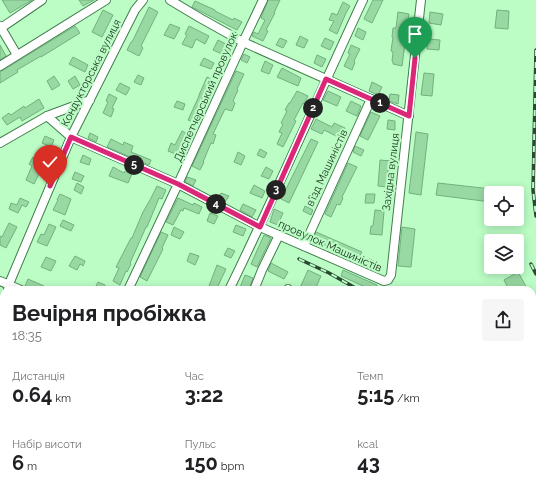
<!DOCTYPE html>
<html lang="uk">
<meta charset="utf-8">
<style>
:root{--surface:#fff;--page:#f6f6f6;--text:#202124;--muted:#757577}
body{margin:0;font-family:Raleway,sans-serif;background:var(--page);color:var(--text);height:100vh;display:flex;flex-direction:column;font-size:15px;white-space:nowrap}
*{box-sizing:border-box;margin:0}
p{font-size:13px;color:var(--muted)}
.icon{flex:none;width:22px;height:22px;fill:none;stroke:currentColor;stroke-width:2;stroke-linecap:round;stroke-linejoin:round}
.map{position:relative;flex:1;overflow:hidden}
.sheet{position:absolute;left:0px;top:286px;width:536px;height:212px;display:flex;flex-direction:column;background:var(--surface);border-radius:12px 12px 0 0;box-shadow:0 2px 10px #0003}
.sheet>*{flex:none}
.fabs{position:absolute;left:484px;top:186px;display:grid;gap:8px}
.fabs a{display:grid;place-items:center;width:40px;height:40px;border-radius:4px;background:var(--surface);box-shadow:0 2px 10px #0003;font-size:20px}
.pin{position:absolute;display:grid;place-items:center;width:34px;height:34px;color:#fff;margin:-41px -17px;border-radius:50% 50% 50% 0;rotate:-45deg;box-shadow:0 0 4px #0007}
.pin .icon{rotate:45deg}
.km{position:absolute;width:20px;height:20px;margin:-10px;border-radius:50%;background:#222;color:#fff;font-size:11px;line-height:20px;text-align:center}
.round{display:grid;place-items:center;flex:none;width:42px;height:42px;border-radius:4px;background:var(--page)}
.headline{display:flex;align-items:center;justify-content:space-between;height:68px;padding:0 12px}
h1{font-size:22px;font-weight:700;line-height:30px}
.metrics{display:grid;grid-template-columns:repeat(3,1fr);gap:6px;height:68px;padding:4px 12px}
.metrics div{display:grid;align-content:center}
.metrics b{font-size:20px;font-weight:700}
.metrics small{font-size:11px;font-weight:400}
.metrics p{font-size:11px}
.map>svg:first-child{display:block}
</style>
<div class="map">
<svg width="536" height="498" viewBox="0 0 536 498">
<rect width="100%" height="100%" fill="#bbfdc5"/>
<g fill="#98d8a2" stroke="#72b17d">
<path d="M2,0H32L10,13Z"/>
<path d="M79,0H94L83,6Z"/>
<path d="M268,0H280L274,13H275L266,30L268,31L263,41L252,36L254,32L258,34L265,20L261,18Z"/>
<path d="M373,0H383L372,23L364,19Z"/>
<path d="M195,1L215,10V11L233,20L234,18L242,22L237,30L192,7Z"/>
<path d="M343,2L350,6L346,13L337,34L329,30L334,21L329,20L332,13L337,15Z"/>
<path d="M149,7L158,12L141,46L143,48L139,56L127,50L131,42H132Z"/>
<path d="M103,10L113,15L102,37L92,32Z"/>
<path d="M497,10L509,11L508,29L495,28Z"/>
<path d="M398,12L409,14L402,66L393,64V62L392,61L393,52L391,51L393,37H392L393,28H396Z"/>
<path d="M430,12L443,14L441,25L429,23Z"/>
<path d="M170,24L180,28L174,39L164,35Z"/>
<path d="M75,26L80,33L41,57V56L17,70L18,72L0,83V72Z"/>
<path d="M189,26L209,36L205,44L196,39L192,48L182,44L187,35L185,34Z"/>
<path d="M358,28L366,32L363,40L355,36Z"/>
<path d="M300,36L308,40L304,48L296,45Z"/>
<path d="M280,38L287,41L283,48L276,45Z"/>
<path d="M325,38L334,42L330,50L321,46Z"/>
<path d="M428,39L440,40L439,50L427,49Z"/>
<path d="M218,40L226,44L222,54L213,50Z"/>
<path d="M0,45L6,56L0,60Z"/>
<path d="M351,45L360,49L354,61L355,62L352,70L344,66L350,54L348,53Z"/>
<path d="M244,54L250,57L247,63L241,60Z"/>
<path d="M317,55L326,59L322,67L314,63Z"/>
<path d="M73,57L88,65L85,72L69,64Z"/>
<path d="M204,58L214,63L211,69L200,65Z"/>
<path d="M265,61L273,65L269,74L261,71Z"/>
<path d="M282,68L301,78L298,86L277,77Z"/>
<path d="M236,71L244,74L237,89L238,90L233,101L235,103L232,111L225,109L213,134L216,135L213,144L211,143L203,162H204L200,170L192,166Z"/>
<path d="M424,73L434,74L432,96L421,95Z"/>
<path d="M138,75L144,78L141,85L134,82Z"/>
<path d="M54,76L60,85L52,90L47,81Z"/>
<path d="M75,76L80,85L73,89L68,81Z"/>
<path d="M207,77L215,81L195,123L188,120L199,96V95Z"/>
<path d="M372,82L382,87L378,95L369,91Z"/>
<path d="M120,83L130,88L126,95L116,90Z"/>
<path d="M297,91L308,96L304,104L303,103L294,120L296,121L283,147L277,144L282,133L279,132L283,124L281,123L287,111L285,110L289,103H290Z"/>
<path d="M328,91L341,97L337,106L323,100Z"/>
<path d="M109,94L117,98L112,108L114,109L111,117L103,113L108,102L106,101Z"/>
<path d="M390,94L399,95L398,104L389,101Z"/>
<path d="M39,99L44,108L22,121L20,117L7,125L2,118L9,113L11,115L24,106L25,108Z"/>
<path d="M177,101L185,104L183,110L174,107Z"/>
<path d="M351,101L361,106L357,116L346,111Z"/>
<path d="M371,112L380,116L368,140L360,136Z"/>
<path d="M316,119L332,127L334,123L345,128L340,138L324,130L322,134L311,129Z"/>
<path d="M388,120L395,121V130L387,129Z"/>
<path d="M182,131L190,135L187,141L185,140L178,155L168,151L171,143L175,145Z"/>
<path d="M416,132L428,134L421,195L409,193Z"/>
<path d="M90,133L98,137L96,142L88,138Z"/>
<path d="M45,136L54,140L51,147L42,143Z"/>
<path d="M111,139L123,145L124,142L133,146L131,152L151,160L149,165L107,147Z"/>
<path d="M311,139L318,142L289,203L281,199Z"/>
<path d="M355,146L364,150L361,156L353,152Z"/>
<path d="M260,149L267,153L264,158L257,155Z"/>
<path d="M238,152L245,156L241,165L234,162Z"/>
<path d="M83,155L91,159L89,165L80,162Z"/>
<path d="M33,157L48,165L44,172L41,170L34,184L26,180L32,166L29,164Z"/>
<path d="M380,160L391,161L390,170H388L387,187L378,186Z"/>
<path d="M348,163L357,167L342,197L343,198L340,205L337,204L331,217L325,214Z"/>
<path d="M113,167L124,173L125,171L132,174L128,183L109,176Z"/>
<path d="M266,167L273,171L269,179L261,176Z"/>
<path d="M75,172L84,176L81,182L72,179Z"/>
<path d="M187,177L196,180L193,186L185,182Z"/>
<path d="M77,183L84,187L81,194L74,190Z"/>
<path d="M438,183L491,189V202L436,195Z"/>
<path d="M254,185L265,191L262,198L250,193Z"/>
<path d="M157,186L166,190L162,199L159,198L147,227H146L130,263L131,264L127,272L126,271L120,285L113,281L119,268L116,267L131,238H132L143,212L150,200Z"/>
<path d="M221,193L229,196L225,202L218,199Z"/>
<path d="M60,194L71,199L65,215L53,210L58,200H57Z"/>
<path d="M366,194H375L374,203H365Z"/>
<path d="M20,198L29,202L26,207L22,205L18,213L9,209L11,203L17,205Z"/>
<path d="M178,198L193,205L194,203L202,207L199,214L184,208L183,211L181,210L173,225L166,222Z"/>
<path d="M243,204L256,210L252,217L240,210Z"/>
<path d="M305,206L313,210L311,215L303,211Z"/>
<path d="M274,209L283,213L278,225L270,222Z"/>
<path d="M375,210L384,211L382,235L370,234L371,226H373Z"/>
<path d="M210,213L218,216L214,224L207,221Z"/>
<path d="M63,220L74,225L71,231L60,226Z"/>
<path d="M9,223L17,227L6,248L0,245V236L2,237Z"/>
<path d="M49,224L56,227L47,246L37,242L41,234L44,235Z"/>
<path d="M236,225L246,229L243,236L233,232Z"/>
<path d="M174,227L184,232L180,239L171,235Z"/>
<path d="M402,227L415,229L411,267L398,266Z"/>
<path d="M161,232L168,235L162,248L163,249L147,281L140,277Z"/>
<path d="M316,232L362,252L357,260L336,252L337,250L319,243L318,244L312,241Z"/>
<path d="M264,235L271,238L257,267L251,264Z"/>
<path d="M228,248L235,251L231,258L224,255Z"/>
<path d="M190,253L199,256L195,265L187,261Z"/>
<path d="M75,256L85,261L83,266L80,264L77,270L69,266Z"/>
<path d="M46,257L56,261L51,271L41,267Z"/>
<path d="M369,259L378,263L375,271L367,267Z"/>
<path d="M271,263L288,272L284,279L268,271Z"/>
<path d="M217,265L226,269L216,290L209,286Z"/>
<path d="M308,270L321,276L315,290H299Z"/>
<path d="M343,270L377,285L374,290H372L341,276Z"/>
<path d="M518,272L528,290H509L504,280Z"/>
<path d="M245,275L253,278L249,290H239Z"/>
<path d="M28,279L44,286L43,290H28L26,289L25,286Z"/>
<path d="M98,282L105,285L103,290H94Z"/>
</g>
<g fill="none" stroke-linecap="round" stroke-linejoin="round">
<defs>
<g id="minor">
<path d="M170,0L200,18L243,42L409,116"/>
<path d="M0,26L17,55"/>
<path d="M1,28L42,0"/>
<path d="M0,66L106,0"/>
<path d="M47,116L71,137L178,184L260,227L384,281L388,280L391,275L421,0"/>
<path d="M0,143L47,116L90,100"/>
<path d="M304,246L371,99"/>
<path d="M0,281L21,290"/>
<path d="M8,290L9,284L71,137L135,10L143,0"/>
<path d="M128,290L178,184L243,42L263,0"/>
<path d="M229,290C276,194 318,96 363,0"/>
<path d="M254,290L262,270L279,235"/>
<path d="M287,290L288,289"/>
<path d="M0,409L4,352"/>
<path d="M532,465L536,467"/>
<path d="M29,498L31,494"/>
<path d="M132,498L134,494"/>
<path d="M196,498L198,494"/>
<path d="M438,498L440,494"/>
</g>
</defs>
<use href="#minor" stroke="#407e4d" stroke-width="10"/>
<use href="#minor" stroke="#fff" stroke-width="8"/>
<defs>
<g id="rail">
<path d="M536,50L533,190L536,216"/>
<path d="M299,259L329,273L359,290"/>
<path d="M531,264L536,274"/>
<path d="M532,364L536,365"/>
<path d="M532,372L536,373"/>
<path d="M532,434L536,435"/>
<path d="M433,498L435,494"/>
</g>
</defs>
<use href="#rail" stroke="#2b4931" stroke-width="3.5"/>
<use href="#rail" stroke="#bbfdc5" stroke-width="2" stroke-dasharray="6" stroke-linecap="butt"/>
</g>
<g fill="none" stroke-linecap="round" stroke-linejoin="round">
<defs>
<path id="route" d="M50,186L71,137L178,184L260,227L326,79L409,116L415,58"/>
</defs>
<use href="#route" stroke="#fff" stroke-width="8"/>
<use href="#route" stroke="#db2777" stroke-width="5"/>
</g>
<g text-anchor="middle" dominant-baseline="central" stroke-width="4" stroke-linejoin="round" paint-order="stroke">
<g font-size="11" fill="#1b3520" stroke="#bbfdc5">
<text transform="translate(91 73) rotate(-63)">Кондукторська вулиця</text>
<text transform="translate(206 97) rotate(-66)">Диспетчерський провулок</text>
<text transform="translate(327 168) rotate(-65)">в’їзд Машиністів</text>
<text transform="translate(391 172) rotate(-83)">Західна вулиця</text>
<text transform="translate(330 246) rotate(24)">провулок Машиністів</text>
</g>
</g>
</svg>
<div class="fabs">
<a><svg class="icon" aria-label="locate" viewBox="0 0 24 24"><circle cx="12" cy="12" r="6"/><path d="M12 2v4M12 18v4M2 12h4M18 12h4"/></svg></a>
<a><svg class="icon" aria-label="layers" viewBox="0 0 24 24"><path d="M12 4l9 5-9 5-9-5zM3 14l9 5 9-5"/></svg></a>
</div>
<div class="pin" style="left:415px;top:58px;background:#1e9e55"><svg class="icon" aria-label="arrive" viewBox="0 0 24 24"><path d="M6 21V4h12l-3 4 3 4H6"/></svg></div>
<div class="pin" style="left:50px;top:186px;background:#d93025"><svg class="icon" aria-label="check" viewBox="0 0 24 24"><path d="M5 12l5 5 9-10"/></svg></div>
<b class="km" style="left:380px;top:103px">1</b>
<b class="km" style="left:313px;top:108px">2</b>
<b class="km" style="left:276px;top:190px">3</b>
<b class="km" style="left:216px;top:204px">4</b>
<b class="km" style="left:134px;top:165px">5</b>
<section class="sheet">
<div class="headline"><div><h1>Вечірня пробіжка</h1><p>18:35</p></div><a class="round"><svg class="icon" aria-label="share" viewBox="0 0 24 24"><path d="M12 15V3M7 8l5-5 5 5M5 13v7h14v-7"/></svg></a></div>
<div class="metrics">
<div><p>Дистанція</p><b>0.64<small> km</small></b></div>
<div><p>Час</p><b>3:22</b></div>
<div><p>Темп</p><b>5:15<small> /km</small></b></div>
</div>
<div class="metrics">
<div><p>Набір висоти</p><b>6<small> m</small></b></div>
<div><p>Пульс</p><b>150<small> bpm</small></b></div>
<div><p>kcal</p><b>43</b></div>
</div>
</section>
</div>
